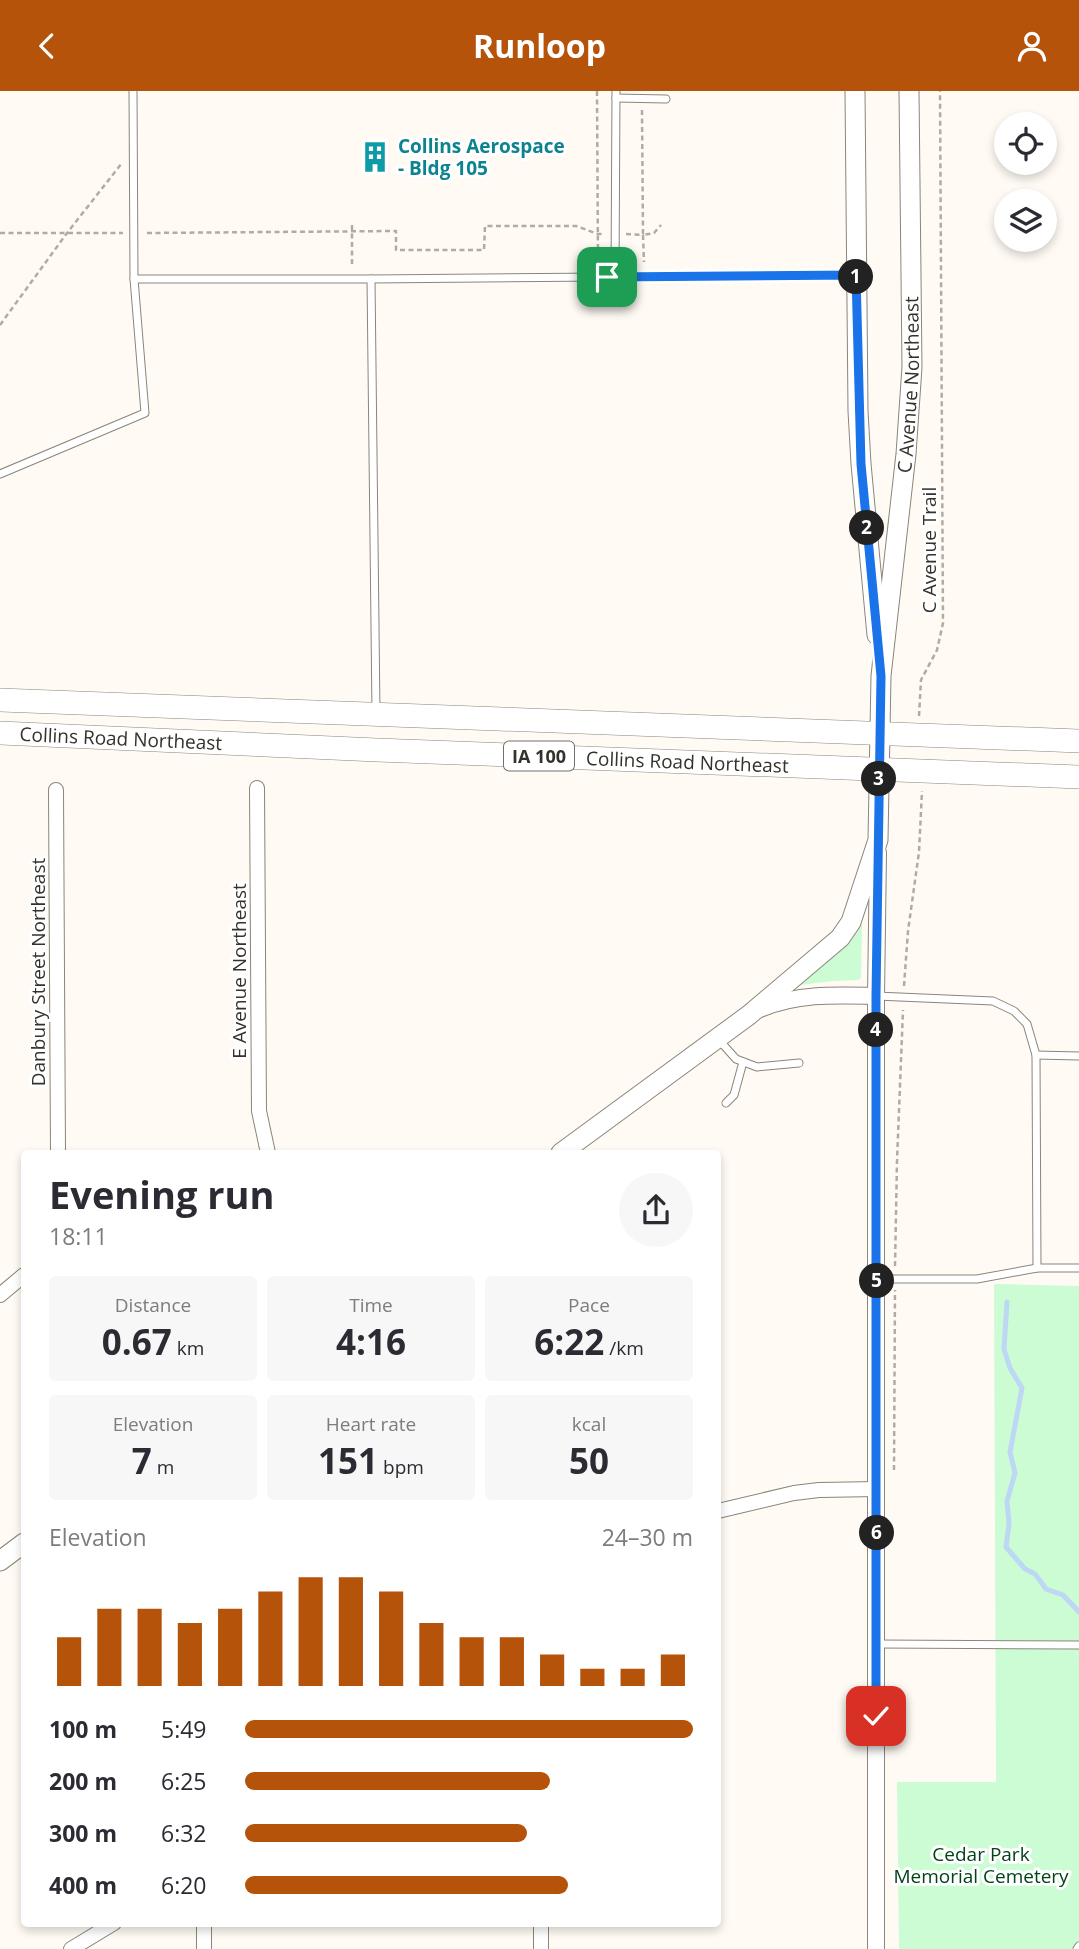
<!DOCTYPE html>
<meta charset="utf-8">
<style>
:root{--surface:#fff;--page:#f7f7f7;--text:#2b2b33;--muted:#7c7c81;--accent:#b45309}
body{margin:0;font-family:"Open Sans",sans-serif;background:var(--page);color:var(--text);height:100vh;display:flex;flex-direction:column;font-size:26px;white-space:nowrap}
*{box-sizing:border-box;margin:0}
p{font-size:23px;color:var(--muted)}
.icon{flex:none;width:38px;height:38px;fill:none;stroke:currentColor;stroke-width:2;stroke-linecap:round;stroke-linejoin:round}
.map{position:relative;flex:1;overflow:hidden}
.sheet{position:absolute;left:21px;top:1059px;width:700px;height:777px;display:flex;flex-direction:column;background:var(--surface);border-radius:7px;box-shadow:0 4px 10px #0003}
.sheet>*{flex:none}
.buttons{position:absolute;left:994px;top:21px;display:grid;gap:14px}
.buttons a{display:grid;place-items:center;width:63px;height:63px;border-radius:50%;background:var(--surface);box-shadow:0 4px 10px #0003;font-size:35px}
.pin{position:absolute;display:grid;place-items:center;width:60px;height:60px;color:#fff;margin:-30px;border-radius:14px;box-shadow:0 4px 10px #0006}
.km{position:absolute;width:35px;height:35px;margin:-18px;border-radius:50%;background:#222;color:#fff;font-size:19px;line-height:35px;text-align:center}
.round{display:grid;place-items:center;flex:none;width:74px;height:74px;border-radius:37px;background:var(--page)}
.headline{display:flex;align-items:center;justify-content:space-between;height:119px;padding:0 28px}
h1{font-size:38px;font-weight:700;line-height:52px}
.stats{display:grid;grid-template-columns:repeat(3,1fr);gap:10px;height:119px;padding:7px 28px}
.stats div{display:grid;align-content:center;border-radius:7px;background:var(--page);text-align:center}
.stats b{font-size:35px;font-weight:700}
.stats small{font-size:19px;font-weight:400}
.stats p{font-size:19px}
.chart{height:196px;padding:14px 28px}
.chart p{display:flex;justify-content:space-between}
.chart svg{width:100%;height:126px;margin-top:7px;stroke:var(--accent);stroke-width:6}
ul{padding:0 28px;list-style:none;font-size:23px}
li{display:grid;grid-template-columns:112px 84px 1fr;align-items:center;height:52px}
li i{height:18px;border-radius:9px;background:var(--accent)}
header{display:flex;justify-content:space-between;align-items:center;height:91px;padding:0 28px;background:var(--accent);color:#fff;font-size:32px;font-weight:700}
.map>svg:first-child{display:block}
</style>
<header><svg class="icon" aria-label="back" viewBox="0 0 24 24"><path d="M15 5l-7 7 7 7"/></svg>Runloop<svg class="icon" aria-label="person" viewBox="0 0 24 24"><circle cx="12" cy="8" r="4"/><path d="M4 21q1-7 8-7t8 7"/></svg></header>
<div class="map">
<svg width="1079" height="1858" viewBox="0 0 1079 1858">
<rect width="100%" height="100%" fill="#fffbf4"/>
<g fill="#ccfcd4">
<path d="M862,833L861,887L859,889L833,890L792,895Z"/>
<path d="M994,1193L1079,1195V1858H899L897,1691H996Z"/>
</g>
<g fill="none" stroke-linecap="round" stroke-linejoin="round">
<path stroke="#bdd7f4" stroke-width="5" d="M1007,1211L1004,1258L1010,1277L1022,1297L1010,1361L1015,1382L1007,1410L1009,1433L1006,1456L1025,1478L1035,1483L1046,1498L1063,1504L1079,1521"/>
<defs>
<g id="service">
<path d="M616,7L666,8"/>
<path d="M615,186L616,0"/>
<path d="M134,188H371L855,184"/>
<path d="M371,188L376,622"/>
<path d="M0,383L145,322L134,188L133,0"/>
<path d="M876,905L993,910L1014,920L1027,933L1036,964L1037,1177"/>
<path d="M719,949L736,968L757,976L799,972"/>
<path d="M1036,964L1079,965"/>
<path d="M726,1012L734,1004L743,971"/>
<path d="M877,1188H977L1037,1177H1079"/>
<path d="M877,1553L1079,1554"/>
<path d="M1077,1858L1079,1855"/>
</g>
<g id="minor">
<path d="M257,697L259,1020L268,1062"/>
<path d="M56,699L58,1062"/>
<path d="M0,1204L24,1184"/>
<path d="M718,1420L794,1402L819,1399L877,1398"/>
<path d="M204,1832V1858"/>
<path d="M541,1832V1858"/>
<path d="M71,1858L114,1832"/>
</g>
<g id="tertiary">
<path d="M760,918C798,902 836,904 876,905"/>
<path d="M876,1858V905L878,762"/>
</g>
<g id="secondary">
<path d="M855,0L858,320L861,373L877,544"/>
<path id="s1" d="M561,1062L749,924L840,847L851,831L878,749L881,585L906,363L912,276L909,0"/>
<path d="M0,1470L24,1452"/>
</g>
<g id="trunk">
<path d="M0,609L1079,650"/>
<path id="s2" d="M0,642L377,659L1079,686"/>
</g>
</defs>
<use href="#service" stroke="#8b857a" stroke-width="9"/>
<use href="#minor" stroke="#8b857a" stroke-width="16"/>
<use href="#tertiary" stroke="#8b857a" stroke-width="18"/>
<use href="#secondary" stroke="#8b857a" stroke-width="21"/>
<use href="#trunk" stroke="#8b857a" stroke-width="24"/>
<g stroke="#afaca5" stroke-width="2.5" stroke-dasharray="5 3.5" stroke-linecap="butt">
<path d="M597,0L598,171"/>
<path d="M642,19L643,144L654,142L661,134"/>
<path d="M352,134V176"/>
<path d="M0,142H123"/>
<path d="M147,142L396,140V159H484L485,135H576L598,143H605"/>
<path d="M626,143L643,144L644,171"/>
<path d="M0,234L67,142L122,72"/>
<path d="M919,625L921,589L937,559L943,532L940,0"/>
<path d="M904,895L908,840L919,761L922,700"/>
<path d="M895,1175L897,1070L903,919"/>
<path d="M894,1379L895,1199"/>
</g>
<use href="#service" stroke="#fff" stroke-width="7"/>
<use href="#minor" stroke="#fff" stroke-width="14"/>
<use href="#tertiary" stroke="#fff" stroke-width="16"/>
<use href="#secondary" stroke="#fff" stroke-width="19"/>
<use href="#trunk" stroke="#fff" stroke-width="23"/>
</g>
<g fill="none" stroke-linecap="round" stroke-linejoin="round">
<defs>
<path id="route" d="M607,186L856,184L861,373L881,585L876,905V1625"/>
</defs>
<use href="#route" stroke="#fff" stroke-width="14"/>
<use href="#route" stroke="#1a73e8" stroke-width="9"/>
</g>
<defs>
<symbol id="building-bare" viewBox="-9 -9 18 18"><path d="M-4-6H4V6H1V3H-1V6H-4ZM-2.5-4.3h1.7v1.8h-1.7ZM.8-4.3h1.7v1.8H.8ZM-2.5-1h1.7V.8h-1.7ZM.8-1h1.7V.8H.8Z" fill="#0f9aa8" stroke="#fff" stroke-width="2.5" paint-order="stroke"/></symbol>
</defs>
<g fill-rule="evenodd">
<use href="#building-bare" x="353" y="44" width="44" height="44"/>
</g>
<g text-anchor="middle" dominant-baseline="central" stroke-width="6" stroke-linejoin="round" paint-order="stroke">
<rect fill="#fff" stroke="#71706c" stroke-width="2" x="504" y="650.5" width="70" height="29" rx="5"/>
<g font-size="18" font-weight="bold" fill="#34322d">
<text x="539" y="665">IA 100</text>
</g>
<g font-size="19" font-weight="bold" fill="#0d838f" stroke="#fff" text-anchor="start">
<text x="398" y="55">Collins Aerospace<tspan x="398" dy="22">- Bldg 105</tspan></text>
</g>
<g font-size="19" fill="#34322d" stroke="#fff">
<text stroke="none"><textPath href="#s1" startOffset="915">C Avenue Northeast</textPath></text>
<text transform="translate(929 459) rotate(-90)">C Avenue Trail</text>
<text stroke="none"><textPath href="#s2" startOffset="121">Collins Road Northeast</textPath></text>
<text stroke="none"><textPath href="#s2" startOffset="688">Collins Road Northeast</textPath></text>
<text transform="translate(239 880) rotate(-90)">E Avenue Northeast</text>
<text transform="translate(38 881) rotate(-90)">Danbury Street Northeast</text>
</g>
<g font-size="19" fill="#024319" stroke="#fff">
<text x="981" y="1763">Cedar Park<tspan x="981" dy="22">Memorial Cemetery</tspan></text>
</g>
</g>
</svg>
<div class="buttons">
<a><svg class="icon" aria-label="locate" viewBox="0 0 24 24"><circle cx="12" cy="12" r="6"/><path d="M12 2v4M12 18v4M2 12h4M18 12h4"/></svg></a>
<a><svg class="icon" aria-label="layers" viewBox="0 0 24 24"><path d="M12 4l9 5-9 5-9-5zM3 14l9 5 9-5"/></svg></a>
</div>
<div class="pin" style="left:607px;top:186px;background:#1e9e55"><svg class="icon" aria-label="arrive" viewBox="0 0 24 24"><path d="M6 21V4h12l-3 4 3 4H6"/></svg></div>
<div class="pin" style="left:876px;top:1625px;background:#d93025"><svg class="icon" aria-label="check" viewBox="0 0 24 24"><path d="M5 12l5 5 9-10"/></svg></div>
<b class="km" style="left:856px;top:186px">1</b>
<b class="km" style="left:867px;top:437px">2</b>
<b class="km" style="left:879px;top:688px">3</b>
<b class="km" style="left:876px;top:939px">4</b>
<b class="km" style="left:877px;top:1190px">5</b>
<b class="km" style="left:877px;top:1442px">6</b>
<section class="sheet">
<div class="headline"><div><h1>Evening run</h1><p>18:11</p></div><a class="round"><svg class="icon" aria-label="share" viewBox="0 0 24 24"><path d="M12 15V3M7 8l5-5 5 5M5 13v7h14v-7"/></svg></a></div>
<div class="stats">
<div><p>Distance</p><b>0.67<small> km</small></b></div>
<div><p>Time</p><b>4:16</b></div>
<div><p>Pace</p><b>6:22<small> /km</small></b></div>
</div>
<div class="stats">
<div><p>Elevation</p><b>7<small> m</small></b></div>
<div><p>Heart rate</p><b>151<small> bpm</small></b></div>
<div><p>kcal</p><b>50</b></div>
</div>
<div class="chart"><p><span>Elevation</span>24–30 m</p>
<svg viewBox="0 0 160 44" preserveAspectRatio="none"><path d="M5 44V27M15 44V17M25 44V17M35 44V22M45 44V17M55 44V11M65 44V6M75 44V6M85 44V11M95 44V22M105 44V27M115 44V27M125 44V33M135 44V38M145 44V38M155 44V33"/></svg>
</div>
<ul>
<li><b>100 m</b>5:49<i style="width:100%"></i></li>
<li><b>200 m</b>6:25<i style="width:68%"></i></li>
<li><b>300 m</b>6:32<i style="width:63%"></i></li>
<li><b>400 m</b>6:20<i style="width:72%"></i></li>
</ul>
</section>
</div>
